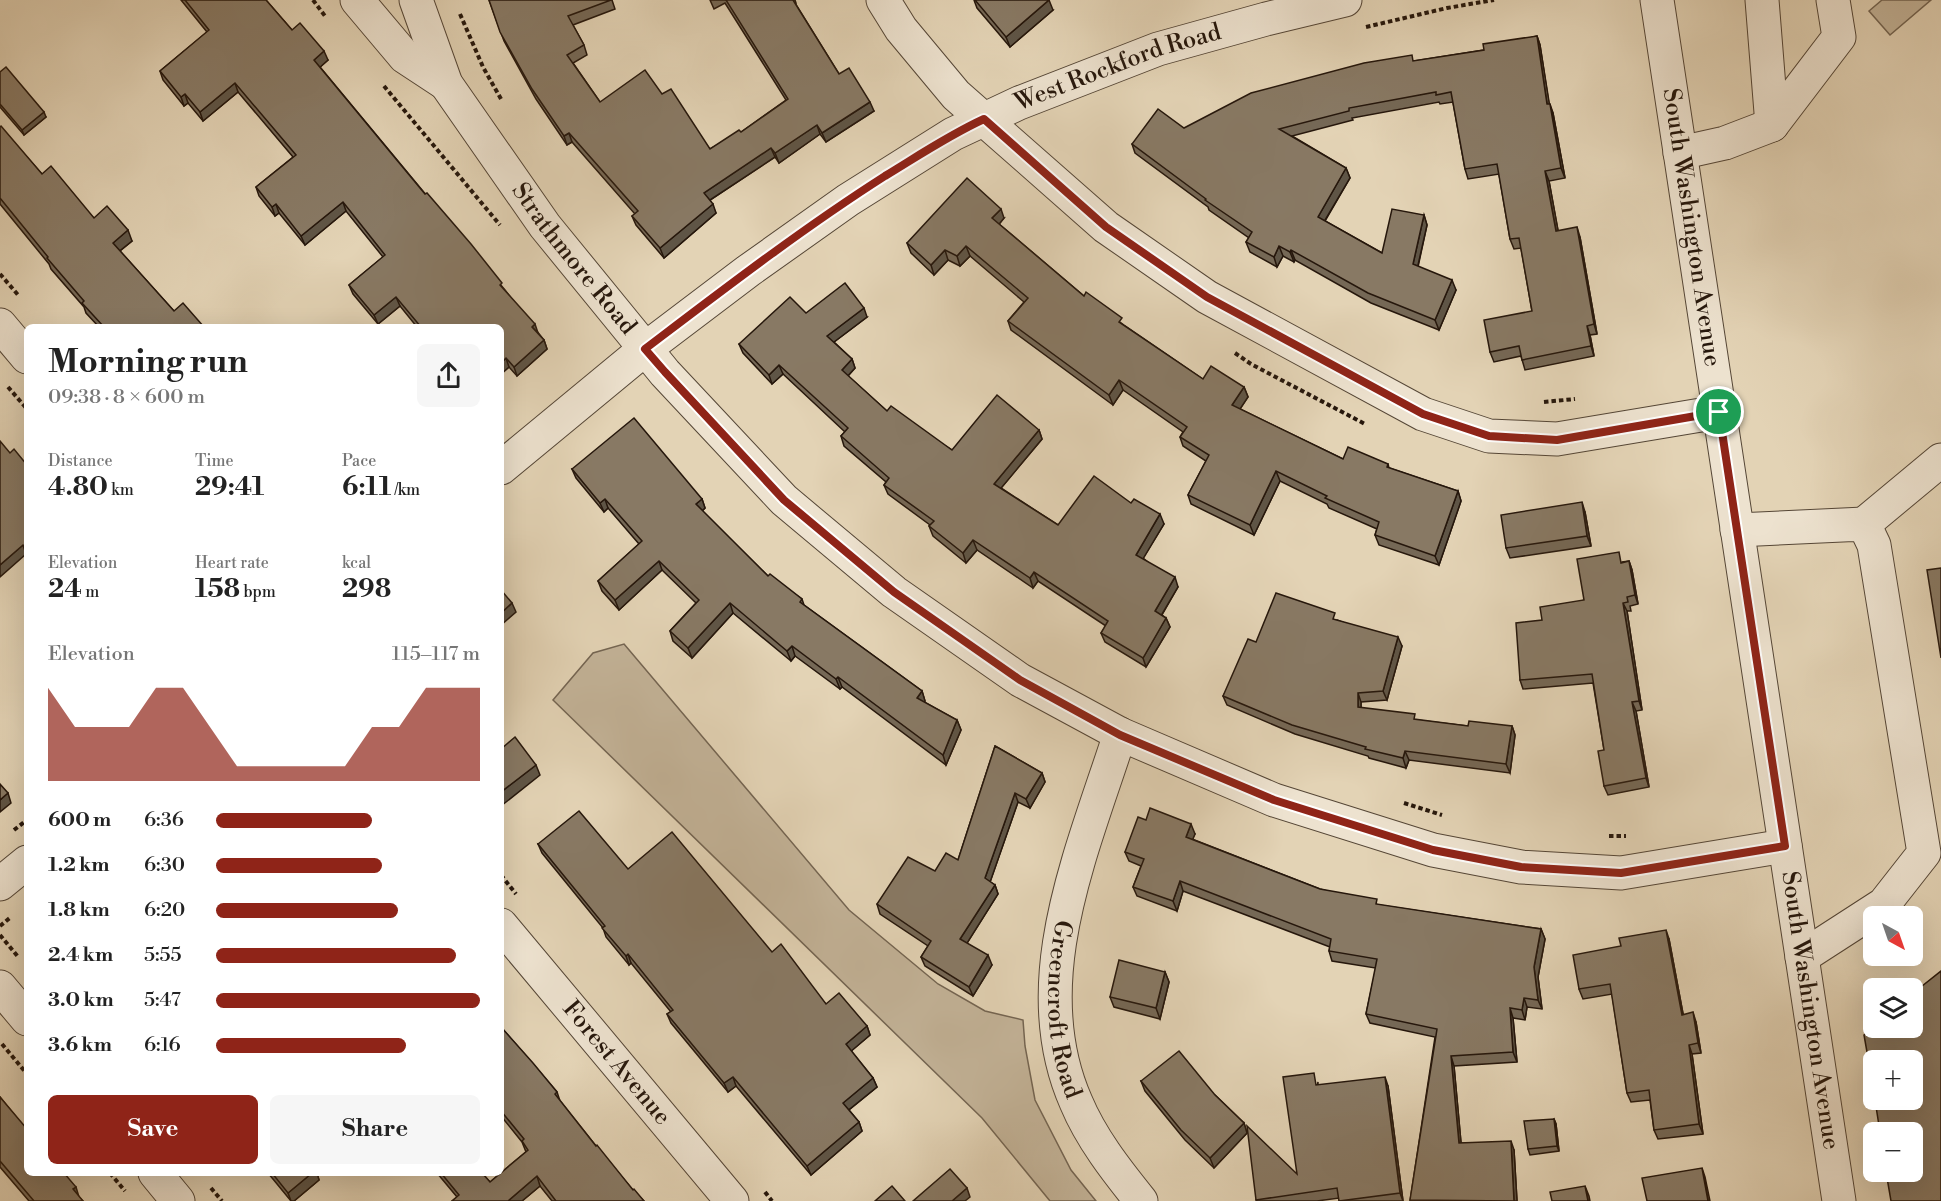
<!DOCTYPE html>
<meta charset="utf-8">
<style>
:root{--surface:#fff;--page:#f6f6f6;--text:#222;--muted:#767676;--accent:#8f2418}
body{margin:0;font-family:"Libre Bodoni",serif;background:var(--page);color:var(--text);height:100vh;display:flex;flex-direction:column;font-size:22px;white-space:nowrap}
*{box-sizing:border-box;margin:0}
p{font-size:20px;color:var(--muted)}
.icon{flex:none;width:33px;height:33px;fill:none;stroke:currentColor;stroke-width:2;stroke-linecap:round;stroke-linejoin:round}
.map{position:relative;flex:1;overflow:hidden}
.drawer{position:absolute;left:24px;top:324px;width:480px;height:852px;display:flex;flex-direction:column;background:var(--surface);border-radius:9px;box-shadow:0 6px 24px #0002}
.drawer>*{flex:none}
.needle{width:39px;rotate:140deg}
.fabs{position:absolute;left:1863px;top:906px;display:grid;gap:12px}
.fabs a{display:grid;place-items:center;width:60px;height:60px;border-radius:9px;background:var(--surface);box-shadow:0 6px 24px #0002;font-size:30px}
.pin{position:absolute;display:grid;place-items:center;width:51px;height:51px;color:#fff;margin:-26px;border:3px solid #fff;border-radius:50%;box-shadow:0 2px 6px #0007}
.round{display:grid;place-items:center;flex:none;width:63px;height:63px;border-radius:9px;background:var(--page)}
.headline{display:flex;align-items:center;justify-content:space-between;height:102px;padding:0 24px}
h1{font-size:33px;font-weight:800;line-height:45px}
.metrics{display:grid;grid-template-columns:repeat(3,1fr);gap:9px;height:102px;padding:6px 24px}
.metrics div{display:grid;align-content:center}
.metrics b{font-size:26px;font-weight:800}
.metrics small{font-size:16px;font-weight:400}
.metrics p{font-size:16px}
.chart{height:168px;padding:12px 24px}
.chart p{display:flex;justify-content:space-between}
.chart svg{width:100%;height:108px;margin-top:6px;fill:var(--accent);opacity:.7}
.button{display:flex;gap:12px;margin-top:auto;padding:12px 24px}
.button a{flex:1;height:69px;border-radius:9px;background:var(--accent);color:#fff;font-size:24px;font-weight:800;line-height:69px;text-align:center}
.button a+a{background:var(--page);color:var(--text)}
ul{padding:0 24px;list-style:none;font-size:20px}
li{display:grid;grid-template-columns:96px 72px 1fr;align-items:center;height:45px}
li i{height:15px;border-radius:8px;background:var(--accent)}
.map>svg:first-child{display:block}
</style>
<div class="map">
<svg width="1941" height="1201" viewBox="0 0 1941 1201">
<rect width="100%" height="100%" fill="#e3d3b5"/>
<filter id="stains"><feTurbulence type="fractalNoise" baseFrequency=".00333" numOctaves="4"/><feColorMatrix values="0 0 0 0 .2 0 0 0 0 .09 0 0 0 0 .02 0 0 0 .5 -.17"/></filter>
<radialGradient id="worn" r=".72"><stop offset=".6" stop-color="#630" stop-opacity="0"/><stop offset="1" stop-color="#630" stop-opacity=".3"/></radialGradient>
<g fill="#c3b398" stroke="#746552" stroke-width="1.5">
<path d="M1882,0H1931L1890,35L1869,11Z"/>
<path d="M624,644L849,910L938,984L985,1011L1023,1020L1025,1046L1035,1100L1071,1170L1096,1201H1050L982,1118L553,700L593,653Z"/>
</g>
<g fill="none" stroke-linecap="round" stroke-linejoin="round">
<defs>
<g id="minor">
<path d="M357,0L405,57L446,84"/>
<path id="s1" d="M416,0L446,84L545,226L665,373L784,500L894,592L1020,680L1120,734L1274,800L1433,850L1521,867L1621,873L1785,846"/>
<path d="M883,0L901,29L956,95L1106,227L1207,297L1423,414L1489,436L1557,439L1719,412"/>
<path id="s2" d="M1657,0L1839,1201"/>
<path d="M1762,0L1772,125"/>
<path d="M1680,153L1725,143L1772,125L1839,37L1833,0"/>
<path d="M0,325L27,357"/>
<path id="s3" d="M501,468L645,349L748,271L848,200L953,134L1019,103L1158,49L1266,19L1345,0"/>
<path d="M1864,524L1941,460"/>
<path d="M1737,530L1864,524L1874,545L1924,853L1884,904L1802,957"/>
<path id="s4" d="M1120,734C1083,850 1023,982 1076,1102C1091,1138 1116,1170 1141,1201"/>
<path d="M0,884L27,862"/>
<path id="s5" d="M501,925L732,1201"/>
<path d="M0,987L27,1019"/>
<path d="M155,1173L178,1201"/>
</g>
</defs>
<use href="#minor" stroke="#554636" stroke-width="35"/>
<g stroke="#26170c" stroke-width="4" stroke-dasharray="4.5 3" stroke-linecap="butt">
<path d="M313,0L325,16"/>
<path d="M460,14L483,67L501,99"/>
<path d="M1366,27L1447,8L1494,0"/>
<path d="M384,86L500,225"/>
<path d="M0,274L19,296"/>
<path d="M1235,353L1251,364L1365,424"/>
<path d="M8,387L27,409"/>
<path d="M1544,402L1575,399"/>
<path d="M1404,803L1442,815"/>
<path d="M14,830L27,820"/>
<path d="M1609,836H1626"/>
<path d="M501,875L516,894"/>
<path d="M0,926L11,917"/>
<path d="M0,935L19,958"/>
<path d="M2,1044L27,1074"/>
<path d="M110,1173L125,1191"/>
<path d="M211,1188L222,1201"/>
<path d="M765,1192L772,1201"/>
</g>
<use href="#minor" stroke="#ede2cf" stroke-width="33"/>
</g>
<g fill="#756856" stroke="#26170c" stroke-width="1.5">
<path d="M181,0H266L292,30L328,60L320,67L505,290L544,340L547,349L517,376L509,367L501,374V327H417L400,306L378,324L353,294L349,285L383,257L346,211L305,245L279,213L275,216L259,196L256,187L293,157L238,92L203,121L188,103L184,106L163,80L160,71L207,32Z"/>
<path d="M489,0H612L615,9L573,25L584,45L587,55L573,63L600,102L662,94L710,149L741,132L786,100L725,3L714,9L710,0H795L796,3H795L839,74L874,111L826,142L820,134L779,163L775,157L710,200L716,213L664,258L636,225L632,216L635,214L572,142L567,145L536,99L504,41Z"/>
<path d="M974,0L1053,10L1010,47L977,8Z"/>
<path d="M1537,36L1540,45L1549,104L1553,113L1565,178L1549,181L1558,231L1580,237L1597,334L1590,335L1594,356L1525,370L1521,356L1494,362L1490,352L1532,311L1521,248L1514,249L1510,239L1499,174L1468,179L1465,169L1453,102L1440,104L1439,102L1352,118L1353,120L1292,136L1346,168L1350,178L1325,221L1382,253L1424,215L1427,225L1418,267L1456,290L1439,330L1371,303L1295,260L1294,262L1283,256L1277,267L1250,252L1246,242L1249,238L1209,210L1208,207L1135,153L1132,144L1414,61L1484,50Z"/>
<path d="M0,72L46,117L24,135L0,107Z"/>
<path d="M0,127L42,174L94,218L132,241L120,251L174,311L204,327H99L86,313L84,307L51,269L49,264L0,204Z"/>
<path d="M1004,218L999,224L1084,296L1124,325L1203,379L1244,387L1248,397L1240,409L1343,459L1388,464L1389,468L1458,491L1461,501L1439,565L1379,545L1375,535L1377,529L1329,508L1327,504L1280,481L1254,535L1191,504L1188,495L1206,461L1183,446L1180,437L1183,432L1123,390L1113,405L1011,330L1008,321L1024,302L970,256L960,266L948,260L934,275L911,253L907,243Z"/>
<path d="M806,313L867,317L834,342L852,359L855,368L848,376L887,411L952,450L1039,430L1042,439L1001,488L1058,525L1131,503L1164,524L1143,558L1178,587L1162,615L1166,618L1170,627L1146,667L1105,642L1101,633L1106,626L1038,581L1033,588L977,550L966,563L933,536L929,526L930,525L888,494L884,485L886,482L844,446L841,436L845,432L783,374L772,384L743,353L739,344Z"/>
<path d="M572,469L702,499L705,508L702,511L768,576L802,599L804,605L922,691L925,701L924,702L957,720L961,730L946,765L842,687L840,689L795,656L791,661L733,613L692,658L673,641L670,631L696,603L662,570L619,610L602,591L598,581L639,544L608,508L604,512L576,478Z"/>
<path d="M1585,512L1591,546L1510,558L1506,548Z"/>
<path d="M1629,561L1632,570L1638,604L1630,606L1631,611H1627L1642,710L1636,711L1649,787L1608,795L1604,786V750L1593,683L1523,689L1520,680L1542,620L1584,600L1622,562Z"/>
<path d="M1337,620L1402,646L1387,700L1361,702V708L1417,720L1468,726H1512L1515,735L1510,773L1409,760L1406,768L1369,758L1368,756L1295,734L1227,705L1223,696L1256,642Z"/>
<path d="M995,746L1042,773L1045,782L1030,808L1018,802L990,882L995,885L998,894L967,943L992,965L973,996L925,966L921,957L928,946L880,914L877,904L935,871L958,860Z"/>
<path d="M1146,820L1195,834L1192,839L1320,889L1379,905L1541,929L1545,939L1538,977L1542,1009L1527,1007L1525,1020L1513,1018L1517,1062L1454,1066L1461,1143L1514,1150L1517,1201H1410L1435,1037L1370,1023L1366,1014L1376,968L1332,961L1329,951L1330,947L1183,891L1177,911L1137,896L1133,887L1141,866L1129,861L1125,852Z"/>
<path d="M538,844L628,869L772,952L826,1004L867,1026L870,1035L851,1051L873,1078L877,1087L849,1110L859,1122L862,1131L811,1175L736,1086L728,1092L671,1023L667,1014L671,1012L631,963L629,965L606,937L603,928L542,853Z"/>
<path d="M1669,939L1683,1014L1696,1022L1701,1053L1692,1054L1703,1134L1658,1139L1654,1130L1650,1100L1631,1102L1627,1093L1612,994L1583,999L1579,989Z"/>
<path d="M1165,972L1169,982L1160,1019L1114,1007L1110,997Z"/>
<path d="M501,1027L557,1092L560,1101L596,1146L633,1190L644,1201H552L540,1186L522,1201H452L457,1197L437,1173H482L490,1182L526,1152L522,1142L501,1116Z"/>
<path d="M1141,1081L1215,1095L1244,1123L1247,1133L1214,1168L1185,1140L1145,1091Z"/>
<path d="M1318,1082V1085L1388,1086L1403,1201H1339V1198L1317,1201H1257L1256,1200L1297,1174Z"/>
<path d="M0,1097L79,1197L83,1201H29L0,1167Z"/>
<path d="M1554,1119L1556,1124L1559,1151L1530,1155L1528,1149Z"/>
<path d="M268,1173H317L319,1180L294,1201H291Z"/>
</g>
<g fill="#5f5546" stroke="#26170c" stroke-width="1.5">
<path d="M1049,0L1053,10L1010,47L1006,37Z"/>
<path d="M1537,36L1540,45L1551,114L1547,104Z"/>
<path d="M324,51L328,60L318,69L314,60Z"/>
<path d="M235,83L238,92L203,121L200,112Z"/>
<path d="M185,94L188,103L184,106L181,97Z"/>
<path d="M870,102L874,111L826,142L822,133Z"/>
<path d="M1550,104L1553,113L1565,178L1561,168Z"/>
<path d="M44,112L46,117L24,135L22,130Z"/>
<path d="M817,125L820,134L779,163L775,153Z"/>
<path d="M569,133L572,142L567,145L564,136Z"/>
<path d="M771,148L775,157L707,202L704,193Z"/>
<path d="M1346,168L1350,178L1321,227L1318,217Z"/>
<path d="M1545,171L1549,181L1560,241L1556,231Z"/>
<path d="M343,202L346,211L305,245L301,236Z"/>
<path d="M276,204L279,213L275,216L272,207Z"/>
<path d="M713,204L716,213L664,258L660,248Z"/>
<path d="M1001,209L1004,218L996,228L992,218Z"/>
<path d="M1424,215L1427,225L1416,274L1413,264Z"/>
<path d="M1577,227L1580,237L1597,334L1594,324Z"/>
<path d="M128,230L132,241L117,253L113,243Z"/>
<path d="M966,246L970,256L960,266L957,256Z"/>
<path d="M1279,246L1283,256L1277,267L1274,257Z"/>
<path d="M945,250L948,260L934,275L931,265Z"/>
<path d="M1291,250L1295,260L1294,262L1290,252Z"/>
<path d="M1452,280L1456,290L1439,330L1435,320Z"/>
<path d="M396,297L400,306L378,324L374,315Z"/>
<path d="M864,308L867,317L830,345L827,336Z"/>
<path d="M535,324L538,333L532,327Z"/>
<path d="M1587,326L1590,335L1594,356L1591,346Z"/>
<path d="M544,340L547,349L517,376L514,367Z"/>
<path d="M506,358L509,367L501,374V363Z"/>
<path d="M852,359L855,368L845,379L842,370Z"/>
<path d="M779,365L783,374L772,384L769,375Z"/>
<path d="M1119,380L1123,390L1113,405L1109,395Z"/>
<path d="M1244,387L1248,397L1236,415L1232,405Z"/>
<path d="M1039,430L1042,439L997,493L994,484Z"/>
<path d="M1276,471L1280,481L1254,535L1250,525Z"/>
<path d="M1458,491L1461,501L1439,565L1435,556Z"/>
<path d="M605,499L608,508L604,512L600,503Z"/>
<path d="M702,499L705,508L699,514L696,504Z"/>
<path d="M1582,502L1585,512L1591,546L1587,536Z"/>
<path d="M1160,514L1164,524L1140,564L1136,555Z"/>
<path d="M973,540L977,550L966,563L963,553Z"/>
<path d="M23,545L26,554L0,577V565Z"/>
<path d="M659,561L662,570L619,610L615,600Z"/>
<path d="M1629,561L1632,570L1638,604L1635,595Z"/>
<path d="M1034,572L1038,581L1033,588L1030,578Z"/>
<path d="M1175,577L1178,587L1158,621L1155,611Z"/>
<path d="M512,603L516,612L501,625V613Z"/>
<path d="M730,603L733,613L692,658L688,648Z"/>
<path d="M1623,603L1627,611L1642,710L1639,701Z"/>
<path d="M1166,618L1170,627L1146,667L1143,658Z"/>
<path d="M1398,637L1402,646L1387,700L1383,691Z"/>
<path d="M792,646L795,656L791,661L787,651Z"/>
<path d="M838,677L842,687L840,689L836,679Z"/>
<path d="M922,691L925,701L920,708L917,698Z"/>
<path d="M1358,693L1361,702V717L1358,707Z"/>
<path d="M1632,702L1636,711L1649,787L1646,778Z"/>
<path d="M957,720L961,730L946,765L943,755Z"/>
<path d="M1512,726L1515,735L1510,773L1506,764Z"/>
<path d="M1405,751L1409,760L1406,768L1403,758Z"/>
<path d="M536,765L540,775L501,806V792Z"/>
<path d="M1042,773L1045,782L1030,808L1026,799Z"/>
<path d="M8,793L11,803L0,812V800Z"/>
<path d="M1015,793L1018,802L988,888L985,878Z"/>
<path d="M1191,824L1195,834L1190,846L1186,837Z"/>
<path d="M1180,881L1183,891L1177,911L1173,901Z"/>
<path d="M995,885L998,894L964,948L960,939Z"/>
<path d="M1541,929L1545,939L1538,977L1542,1009L1538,1000L1534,967Z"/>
<path d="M1666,930L1669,939L1685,1024L1682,1015Z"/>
<path d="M628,954L631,963L629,965L626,956Z"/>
<path d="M988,955L992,965L973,996L969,987Z"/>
<path d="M1165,972L1169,982L1160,1019L1156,1008Z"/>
<path d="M1524,998L1527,1007L1525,1020L1522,1010Z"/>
<path d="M1510,1008L1513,1018L1517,1062L1513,1052Z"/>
<path d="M1693,1012L1696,1022L1701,1053L1698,1043Z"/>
<path d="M867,1026L870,1035L849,1053L846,1044Z"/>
<path d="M1689,1045L1692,1054L1703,1134L1699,1124Z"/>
<path d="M1451,1056L1454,1066L1462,1153L1459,1143Z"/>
<path d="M733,1077L736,1086L728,1092L724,1083Z"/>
<path d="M1385,1077L1388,1086L1403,1201L1400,1193Z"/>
<path d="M873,1078L877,1087L846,1112L843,1103Z"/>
<path d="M1554,1119L1556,1124L1559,1151L1557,1146Z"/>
<path d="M859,1122L862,1131L811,1175L807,1166Z"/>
<path d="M1244,1123L1247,1133L1214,1168L1210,1158Z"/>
<path d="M1511,1141L1514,1150L1517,1201H1514Z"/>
<path d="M1702,1168L1705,1177L1710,1201H1708Z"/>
<path d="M312,1173H317L319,1180L294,1201H291L288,1193Z"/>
<path d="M537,1176L540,1186L522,1201H508Z"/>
<path d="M1585,1186L1589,1196L1590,1201H1588Z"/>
<path d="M76,1187L79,1197L73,1189Z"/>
<path d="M967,1188L970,1197L965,1201H952Z"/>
</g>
<g fill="#887964" stroke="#26170c" stroke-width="1.5">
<path d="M185,0H266L292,30L300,23L324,51L314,60L425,194L427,193L471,244L502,283L500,285L535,324L532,327L544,340L514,367L506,358L501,363V327H421L396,297L374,315L349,285L385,255L343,202L301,236L276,204L272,207L256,187L296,155L235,83L200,112L185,94L181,97L160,71L209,30Z"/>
<path d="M489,0H611L568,16L584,45L567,55L600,102L645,70L662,94L671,89L710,149L739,130L741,132L788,99L726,0H793L839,74L849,68L870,102L822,133L817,125L775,153L771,148L704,193L713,204L660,248L632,216L638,211L569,133L564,136L532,89L500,32Z"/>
<path d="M975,0H1049L1006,37Z"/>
<path d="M1537,36L1547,104H1550L1561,168L1545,171L1556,231L1577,227L1594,324L1587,326L1591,346L1522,360L1519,346L1490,352L1484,320L1532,311L1519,238L1510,239L1497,164L1465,169L1451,92L1436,95V92L1349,108V111L1279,129L1346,168L1318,217L1382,253L1392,209L1424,215L1413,264L1452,280L1435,320L1368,293L1291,250L1290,252L1279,246L1274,257L1246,242L1252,232L1205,200L1206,199L1132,144L1158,109L1184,128L1251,93L1364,63L1412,55L1413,61L1484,50L1483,44Z"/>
<path d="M6,67L44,112L22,130L0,104V72Z"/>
<path d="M1,126L42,174L51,166L94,218L107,206L128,230L113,243L174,311L183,303L204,327H104L82,303L84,301L47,258L48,257L0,198V127Z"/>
<path d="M967,178L1001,209L992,218L1084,296L1086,292L1122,318L1119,322L1203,379L1211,366L1244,387L1232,405L1343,459L1348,447L1388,464L1387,467L1458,491L1435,556L1375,535L1379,522L1325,498L1327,496L1276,471L1250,525L1188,495L1209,455L1180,437L1187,427L1119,380L1109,395L1008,321L1028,298L966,246L957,256L945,250L931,265L907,243Z"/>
<path d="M845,283L864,308L827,336L852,359L842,370L887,411L891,406L952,450L997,395L1039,430L994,484L1058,525L1094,476L1131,503L1134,499L1160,514L1136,555L1175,577L1155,611L1166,618L1143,658L1101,633L1108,621L1034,572L1030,578L973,540L963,553L929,526L934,521L884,485L889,478L841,436L848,428L779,365L769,375L739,344L790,297L806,313Z"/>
<path d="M634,418L702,499L696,504L768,576L770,574L802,599L800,602L922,691L917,698L957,720L943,755L838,677L836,679L792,646L787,651L730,603L688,648L670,631L699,600L659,561L615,600L598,581L642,541L605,499L600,503L572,469Z"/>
<path d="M0,441L10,453L14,449L27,465V550L23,545L0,565Z"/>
<path d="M1582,502L1587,536L1506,548L1501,515Z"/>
<path d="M1619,552L1621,563L1629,561L1635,595L1627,597L1628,602L1623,603L1639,701L1632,702L1646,778L1604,786L1598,751L1604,750L1592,674L1520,680L1516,623L1542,620L1540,607L1584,600L1577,559Z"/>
<path d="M1941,568V658L1927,570Z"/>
<path d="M501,590L512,603L501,613Z"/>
<path d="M1276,593L1335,613L1333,619L1398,637L1383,691L1358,693V707L1415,714L1414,719L1468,726L1469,721L1512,726L1506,764L1405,751L1403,758L1365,749L1366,747L1292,725L1223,696L1248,639L1256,642Z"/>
<path d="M515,737L536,765L501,792V749Z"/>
<path d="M995,746L1042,773L1026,799L1015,793L985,878L995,885L960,939L988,955L969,987L921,957L931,941L877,904L908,857L935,871L946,853L958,860Z"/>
<path d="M0,784L8,793L0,800Z"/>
<path d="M1150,808L1191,824L1186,837L1320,889L1377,899L1376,904L1541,929L1534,967L1538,1000L1524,998L1522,1010L1510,1008L1513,1052L1451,1056L1459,1143L1511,1141L1514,1201L1410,1200L1437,1029L1366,1014L1377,959L1329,951L1331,939L1180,881L1173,901L1133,887L1144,859L1125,852L1138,817L1146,820Z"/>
<path d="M579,811L628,869L672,832L772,952L781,944L826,1004L839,993L867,1026L846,1044L873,1078L843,1103L859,1122L807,1166L733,1077L724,1083L667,1014L673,1010L628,954L626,956L602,928L605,926L538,844Z"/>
<path d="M1666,930L1682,1015L1693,1012L1698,1043L1689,1045L1699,1124L1654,1130L1649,1090L1627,1093L1610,984L1579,989L1573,955L1621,946L1619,938Z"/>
<path d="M1119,960L1165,972L1156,1008L1110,997Z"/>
<path d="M1941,971V1201H1891L1886,1172H1912V1132H1880L1875,1100H1912V1060H1874V1092L1864,1035L1874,1027L1912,1028V994Z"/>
<path d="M501,1027L533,1063L557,1092L555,1094L596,1146L597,1145L633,1190L634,1189L644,1201H556L537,1176L508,1201H452L459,1195L441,1173H482L490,1182L528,1150L522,1141L524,1139L501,1111Z"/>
<path d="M1179,1051L1215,1095L1244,1123L1210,1158L1181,1130L1141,1081Z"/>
<path d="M1314,1073L1316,1085L1385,1077L1400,1193L1339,1201L1337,1188L1256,1200L1247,1126L1297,1174L1283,1077Z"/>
<path d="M0,1097L27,1129V1173H64L76,1187L73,1189L83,1201H34L0,1161Z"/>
<path d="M1554,1119L1557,1146L1528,1149L1524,1121Z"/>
<path d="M1702,1168L1708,1201H1647L1642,1178Z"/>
<path d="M950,1169L967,1188L952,1201H913Z"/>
<path d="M272,1173H312L288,1193Z"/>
<path d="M892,1186L905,1201H875Z"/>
<path d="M1585,1186L1588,1201H1552L1550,1192Z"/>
</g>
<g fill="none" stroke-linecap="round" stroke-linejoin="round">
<defs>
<path id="route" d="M984,119L1106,227L1207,297L1423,414L1489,436L1557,440L1719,412L1785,846L1621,873L1521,867L1433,850L1274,800L1120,735L1020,680L894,592L784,500L665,372L645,349C724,289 802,229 885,176C918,156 949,135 984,119Z"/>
</defs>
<use href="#route" stroke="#fff" stroke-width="12"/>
<use href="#route" stroke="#8f2418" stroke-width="8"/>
</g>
<g text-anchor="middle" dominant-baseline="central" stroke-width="4.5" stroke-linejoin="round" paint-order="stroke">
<g font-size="24" fill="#26170c" stroke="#ede2cf">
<text stroke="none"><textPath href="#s3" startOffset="741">West Rockford Road</textPath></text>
<text stroke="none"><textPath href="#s2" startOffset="230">South Washington Avenue</textPath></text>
<text stroke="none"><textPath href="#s1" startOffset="306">Strathmore Road</textPath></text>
<text stroke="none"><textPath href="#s4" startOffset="285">Greencroft Road</textPath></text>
<text stroke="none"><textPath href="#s2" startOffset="1022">South Washington Avenue</textPath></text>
<text stroke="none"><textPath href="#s5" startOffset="180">Forest Avenue</textPath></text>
</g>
</g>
<rect width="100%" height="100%" filter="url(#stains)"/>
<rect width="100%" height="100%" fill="url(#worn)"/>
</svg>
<div class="fabs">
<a><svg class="needle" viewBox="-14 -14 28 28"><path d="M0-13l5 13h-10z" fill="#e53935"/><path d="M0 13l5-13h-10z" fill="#767676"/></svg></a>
<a><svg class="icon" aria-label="layers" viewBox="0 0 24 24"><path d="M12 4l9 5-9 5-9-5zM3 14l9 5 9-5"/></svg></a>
<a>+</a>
<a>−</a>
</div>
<div class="pin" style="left:1719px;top:412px;background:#1e9e55"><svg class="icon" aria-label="arrive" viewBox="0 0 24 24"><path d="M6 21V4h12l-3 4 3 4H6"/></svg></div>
<section class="drawer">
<div class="headline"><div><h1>Morning run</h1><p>09:38 · 8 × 600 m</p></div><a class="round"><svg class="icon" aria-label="share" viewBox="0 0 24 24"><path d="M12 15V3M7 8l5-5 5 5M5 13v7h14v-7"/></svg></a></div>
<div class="metrics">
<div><p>Distance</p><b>4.80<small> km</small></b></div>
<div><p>Time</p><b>29:41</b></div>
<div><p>Pace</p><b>6:11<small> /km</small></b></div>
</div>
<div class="metrics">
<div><p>Elevation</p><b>24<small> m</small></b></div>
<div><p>Heart rate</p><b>158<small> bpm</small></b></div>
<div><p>kcal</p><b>298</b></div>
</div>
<div class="chart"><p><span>Elevation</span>115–117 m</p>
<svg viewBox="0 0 160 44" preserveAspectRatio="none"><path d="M0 44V6L10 22L20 22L30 22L40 6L50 6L60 22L70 38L80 38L90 38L100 38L110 38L120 22L130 22L140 6L150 6L160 6V44z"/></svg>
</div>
<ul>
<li><b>600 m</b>6:36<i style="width:59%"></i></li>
<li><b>1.2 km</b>6:30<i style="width:63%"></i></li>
<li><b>1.8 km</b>6:20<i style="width:69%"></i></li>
<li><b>2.4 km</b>5:55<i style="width:91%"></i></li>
<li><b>3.0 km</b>5:47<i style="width:100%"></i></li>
<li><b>3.6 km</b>6:16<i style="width:72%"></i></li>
</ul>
<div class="button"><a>Save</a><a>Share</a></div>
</section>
</div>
